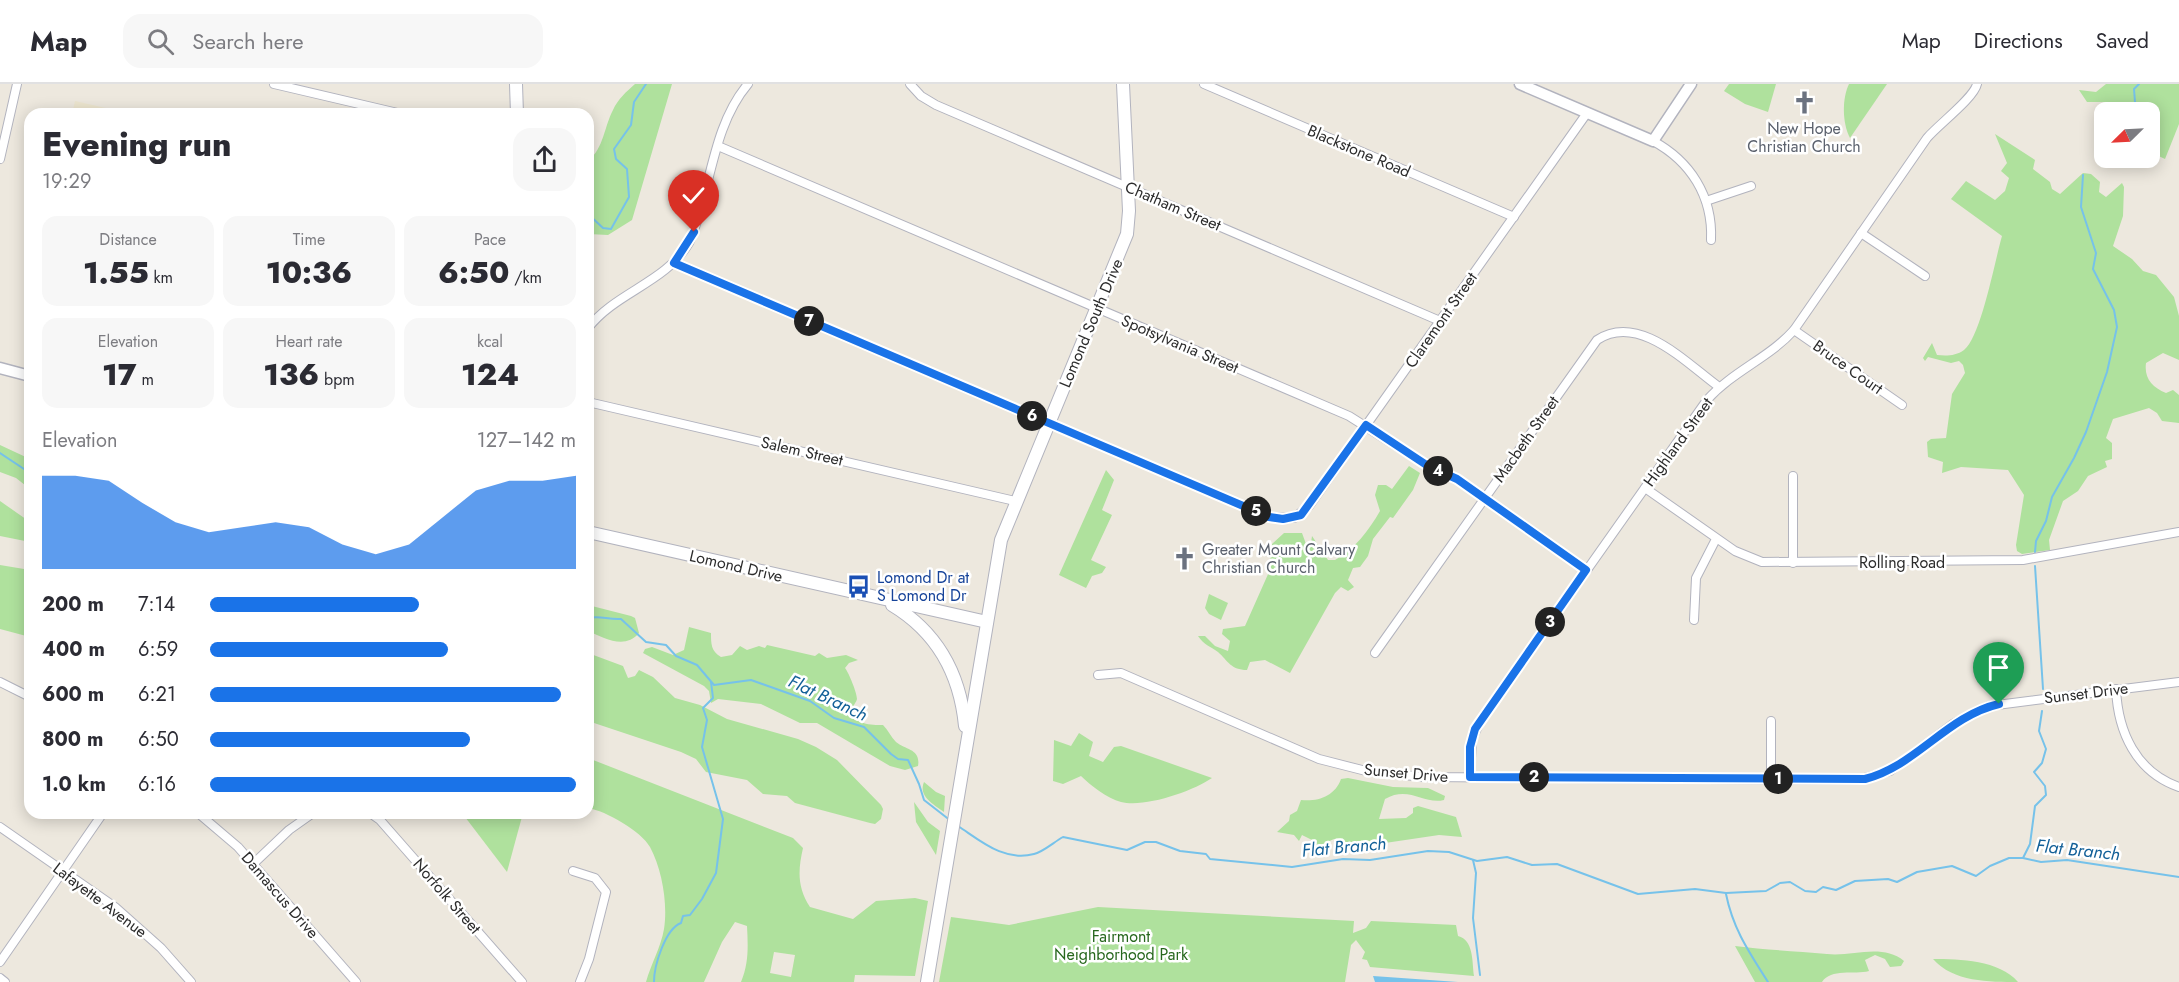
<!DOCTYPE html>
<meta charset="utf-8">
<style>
:root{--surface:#fff;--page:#f7f7f7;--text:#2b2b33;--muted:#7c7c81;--line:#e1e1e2;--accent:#1a73e8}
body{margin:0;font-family:Jost,sans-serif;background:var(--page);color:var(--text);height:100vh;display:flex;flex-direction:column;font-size:22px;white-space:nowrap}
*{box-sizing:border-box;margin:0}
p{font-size:20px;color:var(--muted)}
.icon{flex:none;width:33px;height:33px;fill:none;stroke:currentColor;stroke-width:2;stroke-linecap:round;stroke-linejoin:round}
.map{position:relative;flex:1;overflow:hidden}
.details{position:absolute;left:24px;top:24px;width:570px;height:711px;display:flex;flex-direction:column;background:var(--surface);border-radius:18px;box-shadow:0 3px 15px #0003}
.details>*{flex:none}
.needle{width:39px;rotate:246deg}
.tools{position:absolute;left:2094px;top:18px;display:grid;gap:12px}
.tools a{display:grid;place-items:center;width:66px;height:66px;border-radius:12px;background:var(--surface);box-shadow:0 3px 15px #0003;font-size:30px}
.pin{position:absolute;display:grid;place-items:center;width:51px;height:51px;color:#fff;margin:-62px -26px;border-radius:50% 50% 50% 0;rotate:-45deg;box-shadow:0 0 6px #0007}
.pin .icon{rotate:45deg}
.km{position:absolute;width:30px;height:30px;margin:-15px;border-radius:50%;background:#222;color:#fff;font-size:16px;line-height:30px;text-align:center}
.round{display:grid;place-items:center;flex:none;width:63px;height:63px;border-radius:18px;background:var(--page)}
.headline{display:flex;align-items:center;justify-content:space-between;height:102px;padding:0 18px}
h1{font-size:33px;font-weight:800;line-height:45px}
.metrics{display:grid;grid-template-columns:repeat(3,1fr);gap:9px;height:102px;padding:6px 18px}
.metrics div{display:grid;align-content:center;border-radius:15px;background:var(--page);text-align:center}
.metrics b{font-size:30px;font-weight:800}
.metrics small{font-size:16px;font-weight:400}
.metrics p{font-size:16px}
.chart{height:168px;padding:12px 18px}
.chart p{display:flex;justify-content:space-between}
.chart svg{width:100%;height:108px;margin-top:6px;fill:var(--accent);opacity:.7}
ul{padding:0 18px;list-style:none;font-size:20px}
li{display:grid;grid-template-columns:96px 72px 1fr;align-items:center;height:45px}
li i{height:15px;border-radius:8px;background:var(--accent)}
header{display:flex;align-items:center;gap:36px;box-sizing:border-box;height:84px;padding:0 30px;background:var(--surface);border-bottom:2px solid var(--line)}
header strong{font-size:28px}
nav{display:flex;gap:33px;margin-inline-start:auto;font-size:21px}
.search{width:420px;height:54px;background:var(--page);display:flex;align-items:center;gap:15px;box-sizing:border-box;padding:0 21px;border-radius:18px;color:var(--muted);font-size:22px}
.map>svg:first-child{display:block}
</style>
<header>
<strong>Map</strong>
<div class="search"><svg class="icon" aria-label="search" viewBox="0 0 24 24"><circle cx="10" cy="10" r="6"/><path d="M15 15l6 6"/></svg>Search here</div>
<nav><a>Map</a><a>Directions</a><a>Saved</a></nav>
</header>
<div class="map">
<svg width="2179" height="898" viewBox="0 0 2179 898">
<rect width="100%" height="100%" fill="#ede8de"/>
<path fill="#ede6cf" d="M75,17L132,30H72Z"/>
<g fill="#afe19d" fill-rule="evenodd">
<path d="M635,0H672L632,136L608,151L588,150V77C604,64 604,43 613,26C618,15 626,8 635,0Z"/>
<path d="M1729,0H1776L1768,28L1745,20L1724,7Z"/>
<path d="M1849,0H1887L1850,54C1842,39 1842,14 1849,0Z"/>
<path d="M2106,0H2179V40L2165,75L2150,68V28H2117L2115,21L2109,18H2087L2079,6L2096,8Z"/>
<path d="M1995,50L2035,76L2033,85L2050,98L2052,105L2060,110L2083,89L2091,90L2100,98L2099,108L2106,113L2122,99L2124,103L2123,132L2113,162L2132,175L2143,187L2156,191L2174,213L2179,232V276L2163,269L2146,279C2144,294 2152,303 2166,309L2173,306L2179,311V339L2162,337L2157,329L2149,324L2113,335L2106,354L2112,359V375L2105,377L2107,383L2088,392L2078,407L2063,417L2049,456L2050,466L2022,470L2017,467L2016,461L2024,411L2008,386L1961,383L1942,389L1943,378L1928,373L1927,358L1931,355L1946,354L1952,310L1965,289L1963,281L1959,277L1951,279L1928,273L1925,277L1923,274L1932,259L1937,271C1946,272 1956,272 1964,266C1981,253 1995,176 2002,152L1951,115L1966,97L1995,116L2005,107L2009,94L2001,87L2007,79Z"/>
<path d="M0,361L30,375V405L16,394L0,388Z"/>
<path d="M1409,382L1420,389L1413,406L1393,434L1390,433L1373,455L1368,472L1360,483L1353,484L1348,496L1354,503L1348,507L1341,503L1335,509L1290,589L1265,576L1250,578L1247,586C1231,586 1228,577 1218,568C1210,562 1204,561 1198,552H1205L1215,562L1228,567L1230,557L1222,550L1223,545L1245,542L1269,488L1272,460L1284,449H1302L1306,460L1311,459L1312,452L1328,476H1335C1354,466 1369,446 1380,427L1375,411L1378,401H1386L1392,405Z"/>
<path d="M1106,386L1114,396L1102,426L1112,431L1091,476L1106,483L1102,489L1092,492L1086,504L1059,491Z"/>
<path d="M0,417L30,438V458L0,452Z"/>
<path d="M0,481L30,486V553L0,545Z"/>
<path d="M1209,510L1228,519L1221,536L1209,530L1205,524Z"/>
<path d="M588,521L631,532L635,534L639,549C625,566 604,554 588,547Z"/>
<path d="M689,543L711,549C711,560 711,567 721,573L732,571L740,562L747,566L759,562L765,564L767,561L815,572L819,569L827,574L846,571L858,576L849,579L845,584C849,589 857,609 857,615C856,619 853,621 853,624C852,641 871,641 883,641C888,646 891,653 896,658C906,666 921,665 918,682L905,686L890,682L817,639H800L761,620L718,615L711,619L709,607L704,602L643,569L645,565L652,563L673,571L684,566Z"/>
<path d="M588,569L623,582L628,594L635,592L639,586L653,593L675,614L700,621L727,635L798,655L816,663L837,676L881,721L883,725L881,735L875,740L870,739L795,719L787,712L763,710L747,696L706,688L696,675L681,668L588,637Z"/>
<path d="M1079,649L1093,658L1089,672L1103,678L1114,663L1121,662L1212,694C1193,707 1145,724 1121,718C1107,714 1091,702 1081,692L1063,700L1053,697L1054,656L1071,662Z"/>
<path d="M588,674L793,754L803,764C798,786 797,803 810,823L853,835L876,817L915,814L928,817L915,892L855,891L854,898H741C749,879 748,862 747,842L735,838L722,858L704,898H646C651,880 661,863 664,845C668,820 662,785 650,763C641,747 606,727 588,724ZM774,868L795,871L791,893L770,889Z"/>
<path d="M1348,694L1393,703L1428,704L1445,712L1444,716C1424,721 1409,701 1385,715L1379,735L1406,734L1413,729V724L1418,722L1456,733L1462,753L1439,751L1358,763L1334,755L1314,764L1312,756L1302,751L1299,757L1294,751L1277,748L1289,737L1290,731L1297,727L1301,716C1318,718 1335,712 1341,695Z"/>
<path d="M924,698L936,708L945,712L944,728C933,720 918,712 924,698Z"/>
<path d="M914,718L928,738L940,747L936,771L916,738Z"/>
<path d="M462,729H523L507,788Z"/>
<path d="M1098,823L1354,837L1353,849L1366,844L1371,837L1456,841L1458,852C1474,856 1472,878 1474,892L1370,883L1367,876L1362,875L1365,868L1356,856L1351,861L1345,898H939L951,833L1009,841Z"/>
<path d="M1735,862C1765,866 1797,867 1827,870C1852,873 1882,859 1904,877L1901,882L1890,883L1885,875L1875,871L1865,876L1869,887C1854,891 1831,884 1822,898H1755Z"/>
<path d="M1933,875C1960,875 1999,876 2018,898C1989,898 1953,898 1933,875Z"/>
</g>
<path fill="#76c2ea" d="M1373,892L1458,898H1375Z"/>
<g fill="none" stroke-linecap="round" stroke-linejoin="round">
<g stroke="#76c2ea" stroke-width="2">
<path d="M2130,28L2135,18L2134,5L2139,0"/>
<path d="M588,130L603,144L611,145L629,113L627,85L616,75L614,65L631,41L634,18L646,0"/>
<path d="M0,369L30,389"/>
<path d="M2035,468L2036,457L2046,437L2052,413L2074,374L2086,348L2107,288L2117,243L2114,226L2093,185L2096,169L2081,123L2083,91"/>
<path d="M2035,482L2043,605"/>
<path d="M588,534C600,531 608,536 621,535L646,558L666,561L676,572L697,581L714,601L751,596L810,617L834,634L864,643L891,670L898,675L908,676L919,700L924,716L951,737"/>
<path d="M958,742C981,757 1004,778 1034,770C1043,768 1054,758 1063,753L1127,766L1145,758H1156L1180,767L1206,770L1210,775L1292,783L1343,775L1370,776L1428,767L1449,768L1477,777L1507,773L1532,781L1557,780L1638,810L1695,805L1726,809L1766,807L1780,799L1790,798L1805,807L1816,808L1823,803L1836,806L1855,797L1888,795L1897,798L1917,788L1952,782L1976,792L1990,782L2009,774H2023L2041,778L2067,776L2179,793"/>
<path d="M2023,774L2030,760L2035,722L2046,711L2045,702L2034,688L2042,679L2046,665L2039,647L2042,627"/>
<path d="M1473,776L1476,789L1473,834L1480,891"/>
<path d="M1726,810C1733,845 1749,868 1768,898"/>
<path d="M654,898C654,882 665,845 681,839L683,832L690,831L702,815L716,789L723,735L702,663L707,636L703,624L713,614L711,598"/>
</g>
<defs>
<g id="minor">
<path d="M274,0L402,30"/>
<path d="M910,0L921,12L936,21L1440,237"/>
<path d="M1204,0L1514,133"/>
<path d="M1653,57C1690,77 1713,112 1711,156"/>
<path d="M718,62L1349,332L1428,382L1457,395L1586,486"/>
<path d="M0,75L17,0"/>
<path d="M1706,117L1751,102"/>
<path d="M1861,149L1925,192"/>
<path d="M674,179L1269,433L1294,434L1309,422L1587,29"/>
<path d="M588,244C616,208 665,199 689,159C695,147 698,133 702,120C713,79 720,33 748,0"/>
<path d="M1794,246L1902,321"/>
<path d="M588,318L1015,417"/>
<path d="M1793,392V479"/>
<path d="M1645,404L1735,467L1762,478L2023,476L2179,448"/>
<path d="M1694,536L1696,494L1716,455"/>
<path d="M1375,569L1597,256C1639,228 1687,280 1719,303"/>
<path d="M1098,591L1121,589L1319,675L1366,687L1423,693L1857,696L1890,687L1953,640L1989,622L2179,598"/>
<path d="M0,598L30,613"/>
<path d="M2116,605C2118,648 2136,688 2179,703"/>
<path d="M1470,693L1472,655L1481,636L1707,316C1733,287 1769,274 1794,246L1927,54C1939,40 1974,14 1977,0"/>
<path d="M1771,695V637"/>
<path d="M198,729L238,763L356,898"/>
<path d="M370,729L380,736L522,898"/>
<path d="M0,743L115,823L161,864L191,898"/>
<path d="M253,780L289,746L313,729"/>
<path d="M573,787L595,794L606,808L589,875L580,898"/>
<path d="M0,878L103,729"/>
<path d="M0,894L5,898"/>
</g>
<g id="tertiary">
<path d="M1520,0L1653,57L1691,0"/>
<path d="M0,284L30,292"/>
</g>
<g id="secondary">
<path d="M516,0L517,30"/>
<path d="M588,448L987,538"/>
<path d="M892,521C937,548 960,590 965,642"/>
<path d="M927,898L1001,456L1127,150L1129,127L1123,0"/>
</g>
</defs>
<use href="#minor" stroke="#b2b3be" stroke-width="10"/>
<use href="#tertiary" stroke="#b2b3be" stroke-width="13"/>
<use href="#secondary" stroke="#b2b3be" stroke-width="14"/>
<use href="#minor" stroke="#fff" stroke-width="8"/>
<use href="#tertiary" stroke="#fff" stroke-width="10"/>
<use href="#secondary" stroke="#fff" stroke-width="12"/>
</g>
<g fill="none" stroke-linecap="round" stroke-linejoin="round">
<defs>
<path id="route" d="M694,148L674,179L1269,433L1283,435L1301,431L1366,341L1428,382L1457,395L1586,486L1475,645L1470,663V693L1865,695C1916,682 1947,632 1999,620"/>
</defs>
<use href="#route" stroke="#fff" stroke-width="12"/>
<use href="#route" stroke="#1a73e8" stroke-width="8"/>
</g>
<defs>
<symbol id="church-bare" viewBox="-9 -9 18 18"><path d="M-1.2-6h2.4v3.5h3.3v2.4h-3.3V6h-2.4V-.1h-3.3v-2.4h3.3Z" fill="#6b7280" stroke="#fff" stroke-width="2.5" paint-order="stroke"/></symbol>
<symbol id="bus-bare" viewBox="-9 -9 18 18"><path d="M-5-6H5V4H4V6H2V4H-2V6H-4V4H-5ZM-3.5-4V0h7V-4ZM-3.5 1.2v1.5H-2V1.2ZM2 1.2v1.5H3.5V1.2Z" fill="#1a4fb4" stroke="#fff" stroke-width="2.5" paint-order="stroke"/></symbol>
</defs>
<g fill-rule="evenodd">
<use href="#church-bare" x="1788" y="2" width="33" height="33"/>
<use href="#church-bare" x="1168" y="458" width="33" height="33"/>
<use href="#bus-bare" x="842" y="486" width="33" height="33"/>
</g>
<g text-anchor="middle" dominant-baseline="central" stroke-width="5" stroke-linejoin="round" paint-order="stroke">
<g font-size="16" fill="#5b616d" stroke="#fff">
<text x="1804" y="44">New Hope<tspan x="1804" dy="18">Christian Church</tspan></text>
<text x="1202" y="465" text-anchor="start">Greater Mount Calvary<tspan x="1202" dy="18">Christian Church</tspan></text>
</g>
<g font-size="16" fill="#2c2c2c" stroke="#fff">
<text transform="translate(1359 67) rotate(23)">Blackstone Road</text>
<text transform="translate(1173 122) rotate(23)">Chatham Street</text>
<text transform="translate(1441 236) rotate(-55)">Claremont Street</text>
<text transform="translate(1091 239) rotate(-67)">Lomond South Drive</text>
<text transform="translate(1180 260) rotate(23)">Spotsylvania Street</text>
<text transform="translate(1848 283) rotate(35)">Bruce Court</text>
<text transform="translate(1526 355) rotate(-55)">Macbeth Street</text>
<text transform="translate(1678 358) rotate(-54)">Highland Street</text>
<text transform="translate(802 367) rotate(13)">Salem Street</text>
<text x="1902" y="478">Rolling Road</text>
<text transform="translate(736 482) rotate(13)">Lomond Drive</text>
<text transform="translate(2086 609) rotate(-7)">Sunset Drive</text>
<text transform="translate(1406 689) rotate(5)">Sunset Drive</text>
<text transform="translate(280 811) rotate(49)">Damascus Drive</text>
<text transform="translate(447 812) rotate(49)">Norfolk Street</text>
<text transform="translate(100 816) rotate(37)">Lafayette Avenue</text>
</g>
<g font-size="16" fill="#164399" stroke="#fff" text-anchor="start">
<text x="877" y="493">Lomond Dr at<tspan x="877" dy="18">S Lomond Dr</tspan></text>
</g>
<g font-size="16" fill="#27671d" stroke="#fff">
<text x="1121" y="852">Fairmont<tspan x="1121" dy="18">Neighborhood Park</tspan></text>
</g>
<g font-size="18" font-style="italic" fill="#136098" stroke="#fff">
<text transform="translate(828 614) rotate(25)">Flat Branch</text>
<text transform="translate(1344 763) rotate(-5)">Flat Branch</text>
<text transform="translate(2078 766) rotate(6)">Flat Branch</text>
</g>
</g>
</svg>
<div class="tools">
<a><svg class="needle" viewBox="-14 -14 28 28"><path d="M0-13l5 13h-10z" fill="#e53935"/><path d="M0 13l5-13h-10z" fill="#7c7c81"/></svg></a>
</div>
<div class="pin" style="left:1999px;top:620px;background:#1e9e55"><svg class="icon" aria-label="arrive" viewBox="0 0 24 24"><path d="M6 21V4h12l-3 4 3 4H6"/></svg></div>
<div class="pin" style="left:694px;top:148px;background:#d93025"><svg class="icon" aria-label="check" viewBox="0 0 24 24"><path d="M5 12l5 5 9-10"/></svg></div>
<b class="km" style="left:1778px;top:695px">1</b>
<b class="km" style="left:1534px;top:693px">2</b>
<b class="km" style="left:1550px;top:538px">3</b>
<b class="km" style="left:1438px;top:387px">4</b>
<b class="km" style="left:1256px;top:427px">5</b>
<b class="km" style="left:1032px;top:332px">6</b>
<b class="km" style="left:809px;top:237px">7</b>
<section class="details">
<div class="headline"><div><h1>Evening run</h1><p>19:29</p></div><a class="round"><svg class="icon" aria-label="share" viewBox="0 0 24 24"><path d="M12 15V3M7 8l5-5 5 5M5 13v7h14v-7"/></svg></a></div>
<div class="metrics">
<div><p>Distance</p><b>1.55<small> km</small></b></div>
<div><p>Time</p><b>10:36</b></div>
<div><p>Pace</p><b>6:50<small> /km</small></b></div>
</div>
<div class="metrics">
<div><p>Elevation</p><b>17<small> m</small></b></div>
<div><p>Heart rate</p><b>136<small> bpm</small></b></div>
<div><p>kcal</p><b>124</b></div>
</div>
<div class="chart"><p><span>Elevation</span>127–142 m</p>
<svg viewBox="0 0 160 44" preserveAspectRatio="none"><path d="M0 44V6L10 6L20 8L30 17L40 25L50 29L60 27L70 25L80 27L90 34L100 38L110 34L120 23L130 12L140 8L150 8L160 6V44z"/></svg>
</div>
<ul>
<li><b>200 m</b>7:14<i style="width:57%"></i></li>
<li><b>400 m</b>6:59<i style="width:65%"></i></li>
<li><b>600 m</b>6:21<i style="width:96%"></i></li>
<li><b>800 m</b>6:50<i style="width:71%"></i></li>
<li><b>1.0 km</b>6:16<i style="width:100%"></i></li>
</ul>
</section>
</div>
